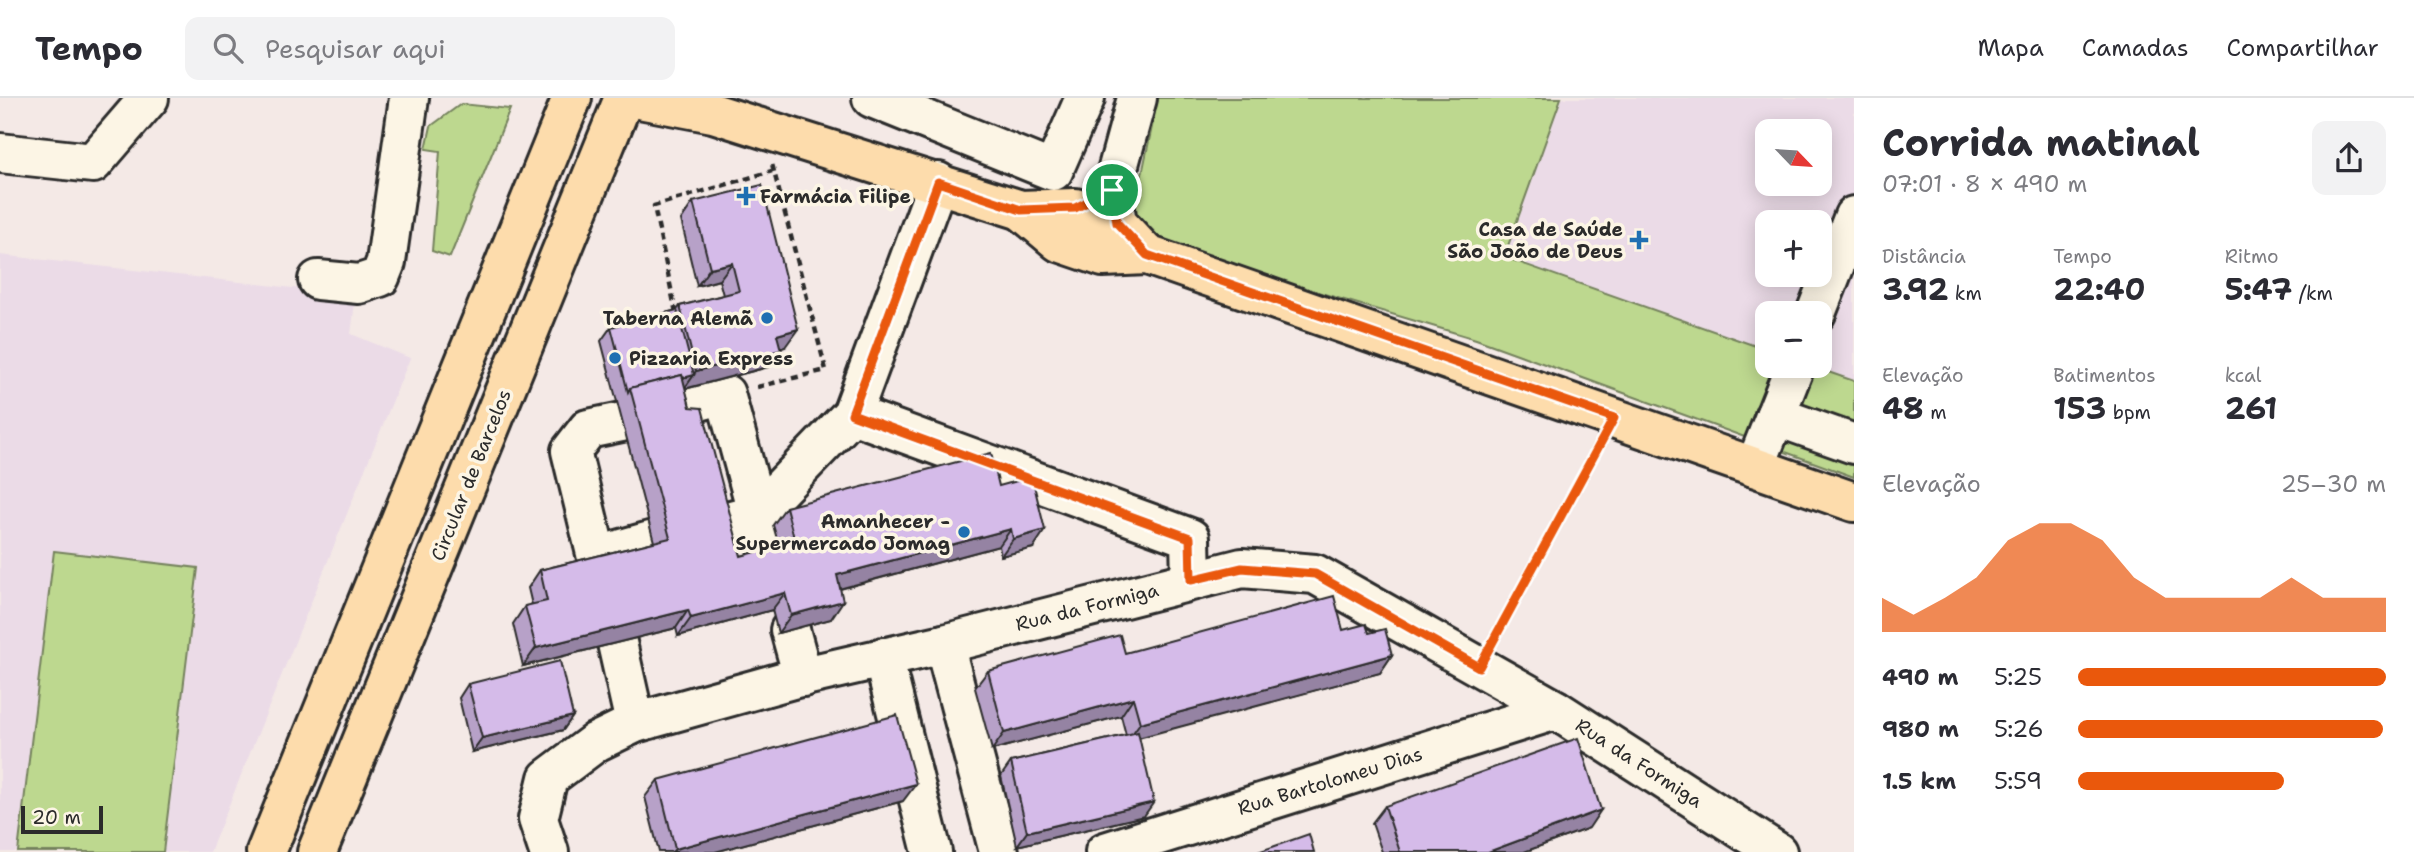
<!DOCTYPE html>
<html lang="pt">
<meta charset="utf-8">
<style>
:root{--surface:#fff;--page:#f2f2f3;--text:#2b2b33;--muted:#7c7c81;--line:#e1e1e2;--accent:#ea580c}
body{margin:0;font-family:"Shantell Sans",sans-serif;background:var(--page);color:var(--text);height:100vh;display:flex;flex-direction:column;font-size:26px;white-space:nowrap}
*{box-sizing:border-box;margin:0}
p{font-size:23px;color:var(--muted)}
.icon{flex:none;width:38px;height:38px;fill:none;stroke:currentColor;stroke-width:2;stroke-linecap:round;stroke-linejoin:round}
.map{position:relative;flex:1;overflow:hidden}
.drawer{display:flex;flex-direction:column;background:var(--surface);width:560px}
.drawer>*{flex:none}
.needle{width:46px;rotate:115deg}
.fabs{position:absolute;left:1755px;top:21px;display:grid;gap:14px}
.fabs a{display:grid;place-items:center;width:77px;height:77px;border-radius:14px;background:var(--surface);box-shadow:0 4px 18px #0003;font-size:35px}
.scale{position:absolute;left:21px;bottom:18px;width:82px;box-sizing:border-box;padding-left:7px;border:4px solid #2b2b2b;border-top:0;font-size:19px;line-height:24px;white-space:nowrap;color:#2b2b2b;-webkit-text-stroke:5px #fcf5e5;paint-order:stroke}
.pin{position:absolute;display:grid;place-items:center;width:60px;height:60px;color:#fff;margin:-30px;border:4px solid #fff;border-radius:50%;box-shadow:0 2px 7px #0007}
.round{display:grid;place-items:center;flex:none;width:74px;height:74px;border-radius:14px;background:var(--page)}
.head{display:flex;align-items:center;justify-content:space-between;height:119px;padding:0 28px}
h1{font-size:38px;font-weight:700;line-height:52px}
.stats{display:grid;grid-template-columns:repeat(3,1fr);gap:10px;height:119px;padding:7px 28px}
.stats div{display:grid;align-content:center}
.stats b{font-size:30px;font-weight:700}
.stats small{font-size:19px;font-weight:400}
.stats p{font-size:19px}
.chart{height:196px;padding:14px 28px}
.chart p{display:flex;justify-content:space-between}
.chart svg{width:100%;height:126px;margin-top:7px;fill:var(--accent);opacity:.7}
ul{padding:0 28px;list-style:none;font-size:23px}
li{display:grid;grid-template-columns:112px 84px 1fr;align-items:center;height:52px}
li i{height:18px;border-radius:9px;background:var(--accent)}
header{display:flex;align-items:center;gap:42px;box-sizing:border-box;height:98px;padding:0 35px;background:var(--surface);border-bottom:2px solid var(--line)}
header strong{font-size:33px}
nav{display:flex;gap:38px;margin-inline-start:auto;font-size:24px}
.search{width:490px;height:63px;background:var(--page);display:flex;align-items:center;gap:18px;box-sizing:border-box;padding:0 24px;border-radius:14px;color:var(--muted);font-size:26px}
main{display:flex;flex:1;min-height:0}
.map>svg:first-child{display:block}
</style>
<header>
<strong>Tempo</strong>
<div class="search"><svg class="icon" aria-label="search" viewBox="0 0 24 24"><circle cx="10" cy="10" r="6"/><path d="M15 15l6 6"/></svg>Pesquisar aqui</div>
<nav><a>Mapa</a><a>Camadas</a><a>Compartilhar</a></nav>
</header>
<main>
<div class="map">
<svg width="1854" height="754" viewBox="0 0 1854 754">
<rect width="100%" height="100%" fill="#f4e9e6"/>
<filter id="ink" filterUnits="userSpaceOnUse"><feTurbulence type="fractalNoise" baseFrequency=".0143" numOctaves="2"/><feDisplacementMap in="SourceGraphic" scale="14" xChannelSelector="R" yChannelSelector="G"/><feConvolveMatrix kernelMatrix="1 2 1 2 8 2 1 2 1" color-interpolation-filters="sRGB"/></filter>
<g filter="url(#ink)">
<g fill="#ebdbe7" fill-rule="evenodd">
<path d="M1561,0H1854V283L1811,268H1820V215H1768L1767,252L1504,159ZM1768,33H1820V86H1768ZM1768,124H1820V177H1768Z"/>
<path d="M0,157L356,197L351,236L410,260L210,754H0Z"/>
</g>
<g fill="#bdd88f" stroke="#74825d" stroke-width="2">
<path d="M1158,0H1561L1504,159L1767,252L1768,268H1811L1854,283V379L1476,241L1129,138Z"/>
<path d="M461,6L510,11L450,159L432,153L440,53L426,51L431,28Z"/>
<path d="M54,453L198,470L163,754H18Z"/>
</g>
<g fill="none" stroke-linecap="round" stroke-linejoin="round">
<defs>
<g id="minor">
<path d="M872,0L1053,73L1085,0"/>
<path d="M0,55L93,65L149,0"/>
<path d="M1117,125L1112,92L1137,0"/>
<path d="M318,182L359,186L380,179L386,164L409,0"/>
<path d="M1816,215L1854,118"/>
<path d="M674,310L725,296L771,465"/>
<path d="M852,316L1190,440L1191,482"/>
<path d="M1775,318L1854,346"/>
<path d="M1755,369L1795,268"/>
<path d="M716,426L757,415L852,316L938,84"/>
<path d="M597,458L654,442"/>
<path d="M600,472L571,353L588,331L622,324"/>
<path d="M790,532L803,579"/>
<path d="M617,545L635,625"/>
<path d="M944,546L999,754"/>
<path d="M883,559L932,754"/>
<path d="M549,754L538,721L548,680L596,644L635,625L796,580L944,546L1242,470L1315,476L1556,612L1777,754"/>
<path d="M1105,754L1556,612"/>
</g>
<g id="major">
<path d="M634,0L713,15L1021,112L1075,110L1117,125L1147,157"/>
<path d="M1021,112L1059,144L1103,159L1147,157L1854,404"/>
<path d="M266,754L572,0"/>
<path d="M317,754L624,0"/>
</g>
</defs>
<use href="#minor" stroke="#2b2b2b" stroke-width="44"/>
<use href="#major" stroke="#2b2b2b" stroke-width="44"/>
<g stroke="#2b2b2b" stroke-width="4.5" stroke-dasharray="7 5" stroke-linecap="butt">
<path d="M676,215L654,108L772,73"/>
<path d="M757,289L826,272L772,66"/>
<path d="M1494,541L1598,348"/>
</g>
<use href="#minor" stroke="#fcf5e5" stroke-width="38"/>
<use href="#major" stroke="#fddcac" stroke-width="38"/>
</g>
<g fill="#b7a1c8" stroke="#2b2b2b" stroke-width="2">
<path d="M693,104L785,249L780,250L781,252L768,269L685,291L690,309L741,458L779,448L773,427L786,409L999,388L1033,450L1001,458L999,448L840,491L831,521L778,535L772,512L678,538L676,530L523,568L513,526L525,508L532,507L528,490L540,472L654,444L601,243L611,229L677,212L680,208L723,197L719,182L697,188L681,122Z"/>
<path d="M1343,532L1369,535L1392,557L1380,575L1139,639L1144,718L1017,748L1001,678L1011,664L1126,637L1121,618L992,652L975,590L988,573L1125,555Z"/>
<path d="M468,586L573,618L563,632L472,654L459,600Z"/>
<path d="M658,682L903,703L715,754H659L645,699Z"/>
<path d="M1385,708L1589,730L1524,754H1382L1372,725Z"/>
</g>
<g fill="#9583a3" stroke="#2b2b2b" stroke-width="2">
<path d="M732,165L719,182L697,188L710,170Z"/>
<path d="M798,231L785,249L765,255L777,237Z"/>
<path d="M781,252L768,269L684,291L696,273Z"/>
<path d="M694,277L684,291L631,293Z"/>
<path d="M1011,431L999,448L824,495L837,477Z"/>
<path d="M1045,432L1033,450L1001,458L1013,441Z"/>
<path d="M785,495L772,512L678,538L691,520Z"/>
<path d="M843,503L831,521L778,535L791,517Z"/>
<path d="M688,512L676,530L523,568L536,550Z"/>
<path d="M1392,557L1380,575L1127,643L1140,625Z"/>
<path d="M1133,600L1121,618L992,652L1004,635Z"/>
<path d="M573,618L563,632L472,654L482,640Z"/>
<path d="M916,686L903,703L715,754H672L675,751Z"/>
<path d="M1154,704L1144,718L1017,748L1027,734Z"/>
<path d="M1601,712L1589,730L1524,754H1488Z"/>
</g>
<g fill="#d5bbe9" stroke="#2b2b2b" stroke-width="2">
<path d="M762,87L798,231L777,237L781,252L696,273L680,208L739,193L732,165L710,170L693,104Z"/>
<path d="M677,212L694,277L683,280L682,277L630,290L628,294L611,229Z"/>
<path d="M682,277L690,309L702,310L741,458L795,444L786,409L991,355L999,388L1032,379L1045,432L1013,441L1011,431L837,477L843,503L791,517L785,495L691,520L688,512L536,550L525,508L547,503L540,472L670,440L630,290Z"/>
<path d="M1334,498L1343,532L1366,526L1369,535L1385,531L1392,557L1140,625L1133,600L1004,635L988,573L1120,537L1125,555Z"/>
<path d="M560,563L573,618L482,640L468,586Z"/>
<path d="M897,617L916,686L675,751L658,682Z"/>
<path d="M1138,634L1154,704L1027,734L1011,664Z"/>
<path d="M1578,640L1601,712L1488,754H1400L1385,708Z"/>
<path d="M1309,736L1314,754H1258Z"/>
</g>
</g>
<g fill="none" stroke-linecap="round" stroke-linejoin="round" filter="url(#ink)">
<defs>
<path id="route" d="M938,84L1021,112L1075,110L1112,92L1117,125L1147,157L1614,320L1479,569L1315,476L1242,470L1191,482L1190,440L852,316Z"/>
</defs>
<use href="#route" stroke="#fff" stroke-width="14"/>
<use href="#route" stroke="#ea580c" stroke-width="9"/>
</g>
<g fill="#1f6fb2" stroke="#fcf5e5" stroke-width="2.5">
<path d="M742.5 87.5h7v7h7v7h-7v7h-7v-7h-7v-7h7z"/>
<path d="M1635.5 131.5h7v7h7v7h-7v7h-7v-7h-7v-7h7z"/>
<circle cx="767" cy="220" r="7"/>
<circle cx="615" cy="260" r="7"/>
<circle cx="964" cy="434" r="7"/>
</g>
<g text-anchor="middle" dominant-baseline="central" stroke-width="7" stroke-linejoin="round" paint-order="stroke">
<g font-size="19" font-weight="bold" fill="#2b2b2b" stroke="#fcf5e5" text-anchor="end">
<text x="760" y="98" text-anchor="start">Farmácia Filipe</text>
<text x="1623" y="131">Casa de Saúde<tspan x="1623" dy="22">São João de Deus</tspan></text>
<text x="753" y="220">Taberna Alemã</text>
<text x="629" y="260" text-anchor="start">Pizzaria Express</text>
<text x="950" y="423">Amanhecer -<tspan x="950" dy="22">Supermercado Jomag</tspan></text>
</g>
<g font-size="19" fill="#2b2b2b" stroke="#fcf5e5">
<text transform="translate(471 377) rotate(-68)">Circular de Barcelos</text>
<text transform="translate(1087 509) rotate(-14)">Rua da Formiga</text>
<text transform="translate(1639 665) rotate(33)">Rua da Formiga</text>
<text transform="translate(1330 683) rotate(-17)">Rua Bartolomeu Dias</text>
</g>
</g>
</svg>
<div class="fabs">
<a><svg class="needle" viewBox="-14 -14 28 28"><path d="M0-13l5 13h-10z" fill="#e53935"/><path d="M0 13l5-13h-10z" fill="#7c7c81"/></svg></a>
<a>+</a>
<a>−</a>
</div>
<div class="scale">20 m</div>
<div class="pin" style="left:1112px;top:92px;background:#1e9e55"><svg class="icon" aria-label="arrive" viewBox="0 0 24 24"><path d="M6 21V4h12l-3 4 3 4H6"/></svg></div>
</div>
<section class="drawer">
<div class="head"><div><h1>Corrida matinal</h1><p>07:01 · 8 × 490 m</p></div><a class="round"><svg class="icon" aria-label="share" viewBox="0 0 24 24"><path d="M12 15V3M7 8l5-5 5 5M5 13v7h14v-7"/></svg></a></div>
<div class="stats">
<div><p>Distância</p><b>3.92<small> km</small></b></div>
<div><p>Tempo</p><b>22:40</b></div>
<div><p>Ritmo</p><b>5:47<small> /km</small></b></div>
</div>
<div class="stats">
<div><p>Elevação</p><b>48<small> m</small></b></div>
<div><p>Batimentos</p><b>153<small> bpm</small></b></div>
<div><p>kcal</p><b>261</b></div>
</div>
<div class="chart"><p><span>Elevação</span>25–30 m</p>
<svg viewBox="0 0 160 44" preserveAspectRatio="none"><path d="M0 44V32L10 38L20 32L30 25L40 12L50 6L60 6L70 12L80 25L90 32L100 32L110 32L120 32L130 25L140 32L150 32L160 32V44z"/></svg>
</div>
<ul>
<li><b>490 m</b>5:25<i style="width:100%"></i></li>
<li><b>980 m</b>5:26<i style="width:99%"></i></li>
<li><b>1.5 km</b>5:59<i style="width:67%"></i></li>
</ul>
</section>
</main>
